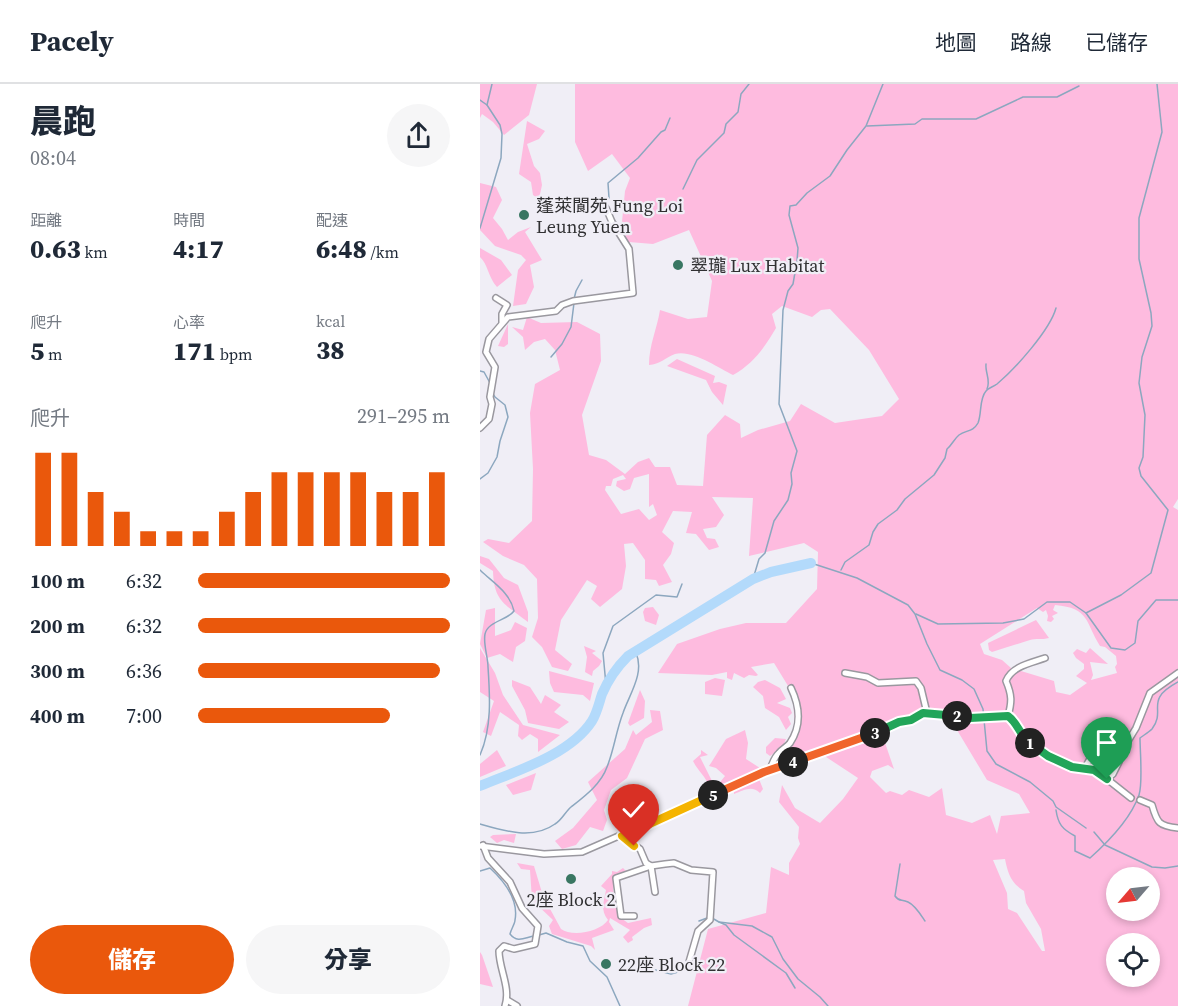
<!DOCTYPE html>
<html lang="zh-TW">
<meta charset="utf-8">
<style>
:root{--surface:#fff;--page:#f6f6f7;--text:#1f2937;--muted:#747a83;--line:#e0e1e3;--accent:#ea580c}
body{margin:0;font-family:"Source Serif 4","Noto Sans TC",serif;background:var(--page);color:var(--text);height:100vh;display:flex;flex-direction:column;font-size:22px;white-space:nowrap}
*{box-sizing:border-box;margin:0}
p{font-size:20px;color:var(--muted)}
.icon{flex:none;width:33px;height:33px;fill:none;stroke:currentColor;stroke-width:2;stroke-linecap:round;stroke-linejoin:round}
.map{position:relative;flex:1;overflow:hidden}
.drawer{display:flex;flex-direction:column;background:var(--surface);width:480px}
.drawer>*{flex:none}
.needle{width:39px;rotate:242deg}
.buttons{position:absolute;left:626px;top:783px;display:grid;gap:12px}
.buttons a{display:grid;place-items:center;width:54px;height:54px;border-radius:50%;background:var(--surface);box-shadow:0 3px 9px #0003;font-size:30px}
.pin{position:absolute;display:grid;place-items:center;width:51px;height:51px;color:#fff;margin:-62px -26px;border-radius:50% 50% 50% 0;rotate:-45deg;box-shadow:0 0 6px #0007}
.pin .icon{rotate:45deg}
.km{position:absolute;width:30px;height:30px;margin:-15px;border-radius:50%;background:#222;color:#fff;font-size:16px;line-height:30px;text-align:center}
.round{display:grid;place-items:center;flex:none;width:63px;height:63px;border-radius:32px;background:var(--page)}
.head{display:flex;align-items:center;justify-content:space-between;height:102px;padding:0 30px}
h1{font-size:33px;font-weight:800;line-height:45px}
.figures{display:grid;grid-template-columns:repeat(3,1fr);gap:9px;height:102px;padding:6px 30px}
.figures div{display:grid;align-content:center}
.figures b{font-size:26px;font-weight:800}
.figures small{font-size:16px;font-weight:400}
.figures p{font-size:16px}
.chart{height:168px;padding:12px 30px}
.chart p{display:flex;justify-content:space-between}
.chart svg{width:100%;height:108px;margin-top:6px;stroke:var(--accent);stroke-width:6}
.cta{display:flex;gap:12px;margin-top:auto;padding:12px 30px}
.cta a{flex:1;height:69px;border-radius:36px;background:var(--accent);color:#fff;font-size:24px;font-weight:800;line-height:69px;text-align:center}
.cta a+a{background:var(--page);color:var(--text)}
ul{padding:0 30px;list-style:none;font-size:20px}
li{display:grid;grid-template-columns:96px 72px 1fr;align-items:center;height:45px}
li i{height:15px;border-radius:8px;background:var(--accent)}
header{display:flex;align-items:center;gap:36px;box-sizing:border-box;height:84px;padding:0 30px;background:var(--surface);border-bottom:2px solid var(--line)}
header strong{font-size:28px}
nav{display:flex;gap:33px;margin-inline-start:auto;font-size:21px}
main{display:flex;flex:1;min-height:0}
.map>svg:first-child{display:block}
</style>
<header>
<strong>Pacely</strong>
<nav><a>地圖</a><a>路線</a><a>已儲存</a></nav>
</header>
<main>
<section class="drawer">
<div class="head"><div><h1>晨跑</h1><p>08:04</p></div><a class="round"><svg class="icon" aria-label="share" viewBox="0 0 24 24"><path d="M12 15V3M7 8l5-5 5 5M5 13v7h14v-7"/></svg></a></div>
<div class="figures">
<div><p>距離</p><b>0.63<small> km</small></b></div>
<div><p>時間</p><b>4:17</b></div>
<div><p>配速</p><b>6:48<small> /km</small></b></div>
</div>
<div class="figures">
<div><p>爬升</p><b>5<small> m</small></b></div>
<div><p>心率</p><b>171<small> bpm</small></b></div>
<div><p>kcal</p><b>38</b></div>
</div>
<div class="chart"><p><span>爬升</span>291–295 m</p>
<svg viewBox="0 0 160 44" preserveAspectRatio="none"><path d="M5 44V6M15 44V6M25 44V22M35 44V30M45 44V38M55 44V38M65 44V38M75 44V30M85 44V22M95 44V14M105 44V14M115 44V14M125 44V14M135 44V22M145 44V22M155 44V14"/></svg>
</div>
<ul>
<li><b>100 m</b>6:32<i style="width:100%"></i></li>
<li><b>200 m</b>6:32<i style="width:100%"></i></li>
<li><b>300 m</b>6:36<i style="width:96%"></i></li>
<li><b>400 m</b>7:00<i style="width:76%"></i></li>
</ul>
<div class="cta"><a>儲存</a><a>分享</a></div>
</section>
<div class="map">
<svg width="698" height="922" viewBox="0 0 698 922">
<rect width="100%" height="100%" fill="#f0eef6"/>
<g fill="#febbdf" fill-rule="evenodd">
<path d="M0,0H57L49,31L24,51L13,38L2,30L0,34Z"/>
<path d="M95,0H698V415L693,423L698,426V922H208L228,845L286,829L291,783L309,791V779L320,760L318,754L319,743L299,718L302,701L315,724L340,739L363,715L378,694L340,669L311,674L310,682L299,686L301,670L305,669L315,651L313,610L294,579L271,583L278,591L276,592L269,591L264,594L254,589L252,596L247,594V588L232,591L178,589L197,560L240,545L266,539H306L337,505L338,468L324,459L269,472L273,414L232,413L244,431L236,443L223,445L227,454L235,455L239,463L229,466L216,450L206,449L212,428L193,427L182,448L194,459L191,470L183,481L192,498L179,502L176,496L165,495V476L153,459L144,460L146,482L142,505L120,523L111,515L117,502L107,496L81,536L75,566L92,580L88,587L72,583L62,563L52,553L58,534L57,495L44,481L23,472L3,458L8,455L29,459L52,437L53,385L50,329L55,300L80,286L75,266L65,255L54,258L45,266L43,253L32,243L43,246L47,233L61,239L97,238L120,250L121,277L102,331L109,371L126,376L145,390L158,378L169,374L175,383H190L197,401L223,402L227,351L245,331L260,340L261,354L278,346L310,337L321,320L355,339L402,332L419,315L389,266L350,225L341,226L332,233L302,222L292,230L296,244C285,263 273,280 253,291C239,284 211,265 195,270C185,274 180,280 169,281C169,261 177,245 180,226L208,235L227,233L232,197L209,146L173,160L149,158L141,148L145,107L150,94L132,70L108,87L95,58ZM169,390V423L173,420L177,431L169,436L159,425L141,430L125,406L126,402H131L133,395L143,391L146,395L137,397L136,402L144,407L150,405L154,394ZM575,521C610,524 605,538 620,562L625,563L636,572L637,580L635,583L637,589L611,596L613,591L610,578L628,580L610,564L606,569L597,565L593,569L596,574L604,580V585L596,592L607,599L590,611L576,608L574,597L531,584L522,576L504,570L500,560L557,524L563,528L566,526L568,532L567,537L571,538L574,535L572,532L578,529L573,526ZM446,630L468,631L507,696L539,710L550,729L521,732L517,750L510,731L492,739L466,731L462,704L449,713L429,706L422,711L410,707L406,709L390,693L392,687L408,681L414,685L403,653L367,665L364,656L397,649ZM525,775C528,790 531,799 544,807L546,819L561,845L565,867H562L537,829L528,825L527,809L513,776ZM636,794H669V826H636ZM636,860H669V892H636Z"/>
<path d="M47,37L65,47L59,55L47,60L54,82L60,89L62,101L59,115L53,111L51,98L39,90Z"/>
<path d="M0,99L16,103L22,116L13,134L22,145L28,156L38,148L51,143L45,148L62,176L50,181L54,203L46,220L33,222L38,186L46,176L41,171L15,162L0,146Z"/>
<path d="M0,164L21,176L32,191L17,203C8,193 8,180 0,173Z"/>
<path d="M28,240V260L24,263L18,262Z"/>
<path d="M197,275L235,292L233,299L239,298L247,301L243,321L232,308L226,296L187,282Z"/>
<path d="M0,472L9,475L24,494L38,501L48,528V538C25,520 14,518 13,487L0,479Z"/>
<path d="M173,523L179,531L176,541L165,537L163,528L165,524Z"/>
<path d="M15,524V552L31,546L35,538L47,544L45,557L36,563L33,578L20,570L7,574L0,560L6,526Z"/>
<path d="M556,536L569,554C562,556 555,554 550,556C537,560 525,564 512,568L509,566L508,559Z"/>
<path d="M104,562L116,567L112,569L122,577L119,582L113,587L112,592L105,588L107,573Z"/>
<path d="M0,564L15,589L23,611L43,641L80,651L58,668V655L50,650L42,656L38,652L39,641L20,628L11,652L3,648L14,617L0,608Z"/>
<path d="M69,587L114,599L110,617L103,611L74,608L70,599Z"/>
<path d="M235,594L245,596L242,612L225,610V598Z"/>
<path d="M32,596L50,603L61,620L65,611L81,621L74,628L89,638L79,645L48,639L45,626L32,602Z"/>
<path d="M285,596L300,604L306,615L297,619L310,624L312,629L308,633L311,640L306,646L299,633L285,624L283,612L273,603L278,598Z"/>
<path d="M160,606L165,617L164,634L150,642L148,639Z"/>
<path d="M170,626L180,627L183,646L165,655L147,694L131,706L124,726L127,736L123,747L110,743L96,761L82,765L75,757L93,744L117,716L108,698L145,665L153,646L156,651L172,638Z"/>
<path d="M265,646L268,659L266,675L283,686L268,697L248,707L247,712H240V720L228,717L226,710L237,702L245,692L236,684L229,682L231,679L246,655Z"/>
<path d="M295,654L306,655L303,662L290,672L286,669V663Z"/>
<path d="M17,666L26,682L0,693V680Z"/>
<path d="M221,666L228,671L220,673L233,699L229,702C226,693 218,687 213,677L221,670Z"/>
<path d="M56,689L51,706L33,711L26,701Z"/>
<path d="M279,695L283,705L280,709C272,701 264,706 254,710V707Z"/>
<path d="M36,750L34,759L24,756L17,759L10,753L13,751Z"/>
<path d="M37,779L54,782L63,812L81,845C92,853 120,848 128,836C120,826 124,817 126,806L121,802L132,790V787L137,788L143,784L146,787L144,790L134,793L133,806L138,832L148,839L171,834L172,841L164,844L152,853L153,856L148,859L143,853L150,846L130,834L129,838L134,846L112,854L115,866L111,862L72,850L69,842L73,836L52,816L50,786L41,785Z"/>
<path d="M0,868L2,871L13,903L0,900Z"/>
</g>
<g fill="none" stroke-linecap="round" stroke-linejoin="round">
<g stroke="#8ca7bf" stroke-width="1.5">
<path d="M0,16L7,21"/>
<path d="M387,42L435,40L442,35H496L543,13H577L599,2"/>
<path d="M203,105L217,76L244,49L246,40L258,28L261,10L269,0"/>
<path d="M129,114L128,99L158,74L181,48L185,46L190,34"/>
<path d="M0,144L21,74L22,50L20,41L7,21L12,0"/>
<path d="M94,215L96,207L102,196"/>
<path d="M71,273L82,260L91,243L94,219"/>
<path d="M506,280C505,289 511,296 507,305"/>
<path d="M0,287L4,288L10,299"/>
<path d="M0,395L8,389L17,373L20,357L28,333L25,321L15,313L13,310"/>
<path d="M331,479L377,494L428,521L435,530L447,560L460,586L482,596L494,605L503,625L507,667L516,680L550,698L573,717L576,723L606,744"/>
<path d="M0,486C12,498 30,508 34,527C28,536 8,537 5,550C3,560 8,573 8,583C10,612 12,644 0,671"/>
<path d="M361,486L365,478L389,461L393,448L398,440L417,426L425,415L454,391L465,374L467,365C472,361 474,355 479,351C486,346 493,348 498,339C502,329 499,315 506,307C508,304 513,303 517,300C535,285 570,246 576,224"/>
<path d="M273,495L279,475L285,469L294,437L308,416L312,400L311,389L317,367L299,320L303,226L308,207L313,200L317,177L318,164L309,131L310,122L316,121L327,109L350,92L367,66L386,42L403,0"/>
<path d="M606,529L641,511L671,489L688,426L661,392L659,384L663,373L665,331L659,299L662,273L672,242L671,229L659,175V134L682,48L677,0"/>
<path d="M436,530L458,540L523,539L544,535L567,518H590L606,529L631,564L645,566L655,559L658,537L676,516H698"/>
<path d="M126,601L123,569L133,542L176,511L197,513L202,500"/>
<path d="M576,726C578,740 582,745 595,752V767L610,774C628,758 651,734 659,711C663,699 660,668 660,654C664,651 669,648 672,645C687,625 663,617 698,598"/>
<path d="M0,740C24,747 53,756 75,740C82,736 85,728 91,723C105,712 121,700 127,683C134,666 136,647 143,629C149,611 165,589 156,569"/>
<path d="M614,748L625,761L672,783L685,784L698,782"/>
<path d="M420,780L415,812C419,818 421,815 428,818C435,821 441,831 445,837"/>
<path d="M0,787L10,784C24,797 39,815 35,836C35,840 31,845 30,850C37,859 44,854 54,852"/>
<path d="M232,834L239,838L272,842L292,853L303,875L318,895L340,913L348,922"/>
<path d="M219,837L227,834"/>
<path d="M239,838L246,841L254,851L306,889L315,904"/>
<path d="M59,851L66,849L87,858L103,862L110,877L127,893L140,922"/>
<path d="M164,883L191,890L198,888L207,877"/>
</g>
<path stroke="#b3dafb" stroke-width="10" d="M0,702C36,687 90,671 112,637C117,629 119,619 122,610C128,596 137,583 148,572L273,495L291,488L331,479"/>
<defs>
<g id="minor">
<path d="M16,214L27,221L22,230V238"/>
<path d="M0,344L9,335L12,320L10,313L15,283L6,268L9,255L28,233L76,227L82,221L93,217L153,209L149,165L132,138L126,124"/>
<path d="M365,589L387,593L398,599L436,597L441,604L447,629"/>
<path d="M528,632C532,618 532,611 526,597C532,582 551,579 565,574"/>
<path d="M290,686C292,680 294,673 299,669C302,665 307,663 310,659C322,641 320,623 311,604"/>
<path d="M604,686C611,671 618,661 636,660L642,667"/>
<path d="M627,695L651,714"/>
<path d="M660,716L672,721C677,739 679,742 698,744"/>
<path d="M142,752L160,765L166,779L171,782L175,808"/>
<path d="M3,761L8,774L30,798L42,824L58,842L55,860L34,865L24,862L19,867C19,885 31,904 25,922"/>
<path d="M0,762L64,770L102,768L283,689L376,656L419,638L431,636L443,629H462L490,634L528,632L534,636L547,657L568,672L592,683L614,686L627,695L633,690L639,678L642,667L656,644L670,609L698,589"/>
<path d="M154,832H141L136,794L171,782L185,780L194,779L211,786L233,788L230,836L218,847L209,878"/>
<path d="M27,916L37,922"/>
</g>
</defs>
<use href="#minor" stroke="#9a989f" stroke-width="8"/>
<use href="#minor" stroke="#fff" stroke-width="5"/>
</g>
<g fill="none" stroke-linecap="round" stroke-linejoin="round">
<defs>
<path id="split-1" d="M550,659L568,672L592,683L614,686L627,695"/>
<path id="split-2" d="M477,632L490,634L528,632C538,639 540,652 550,659"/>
<path id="split-3" d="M395,649L419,638L431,636L443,629L477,632"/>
<path id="split-4" d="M313,678L395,649"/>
<path id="split-5" d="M233,711L284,688L313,678"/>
<path id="split-6" d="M154,747L233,711"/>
<path id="split-7" d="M154,747L142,752L154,762"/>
</defs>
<use href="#split-1" stroke="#fff" stroke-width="12"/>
<use href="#split-2" stroke="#fff" stroke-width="12"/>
<use href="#split-3" stroke="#fff" stroke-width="12"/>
<use href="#split-4" stroke="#fff" stroke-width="12"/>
<use href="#split-5" stroke="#fff" stroke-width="12"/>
<use href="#split-6" stroke="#fff" stroke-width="12"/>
<use href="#split-7" stroke="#fff" stroke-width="12"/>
<use href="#split-1" stroke="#22a559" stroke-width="8"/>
<use href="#split-2" stroke="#22a559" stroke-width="8"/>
<use href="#split-3" stroke="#22a559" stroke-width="8"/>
<use href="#split-4" stroke="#f0652b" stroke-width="8"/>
<use href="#split-5" stroke="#f0652b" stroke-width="8"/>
<use href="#split-6" stroke="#f5b400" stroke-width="8"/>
<use href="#split-7" stroke="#f5b400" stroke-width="8"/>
</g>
<g fill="#397662" stroke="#f0eef6" stroke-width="2">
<circle cx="44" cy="131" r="6"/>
<circle cx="198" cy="181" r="6"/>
<circle cx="91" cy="795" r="6"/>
<circle cx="126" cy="880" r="6"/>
</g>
<g text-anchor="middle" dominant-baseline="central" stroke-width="4.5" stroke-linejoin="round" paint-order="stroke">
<g font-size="18" fill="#303032" stroke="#f0eef6" text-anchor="start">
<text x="56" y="121">蓬萊閬苑 Fung Loi<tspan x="56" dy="21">Leung Yuen</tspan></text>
<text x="210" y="181">翠瓏 Lux Habitat</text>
<text x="91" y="815" text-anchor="middle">2座 Block 2</text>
<text x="138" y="880">22座 Block 22</text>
</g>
</g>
</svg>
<div class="buttons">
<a><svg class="needle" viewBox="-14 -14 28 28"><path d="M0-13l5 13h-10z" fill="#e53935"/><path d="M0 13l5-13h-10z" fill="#747a83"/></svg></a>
<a><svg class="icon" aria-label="locate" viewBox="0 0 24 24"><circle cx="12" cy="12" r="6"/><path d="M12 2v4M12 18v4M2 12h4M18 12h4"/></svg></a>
</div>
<div class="pin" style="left:627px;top:695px;background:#1e9e55"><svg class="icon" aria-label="arrive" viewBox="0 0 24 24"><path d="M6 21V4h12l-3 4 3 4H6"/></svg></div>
<div class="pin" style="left:154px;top:762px;background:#d93025"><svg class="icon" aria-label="check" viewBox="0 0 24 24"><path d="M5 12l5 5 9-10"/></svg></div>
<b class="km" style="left:550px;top:659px">1</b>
<b class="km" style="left:477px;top:632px">2</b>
<b class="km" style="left:395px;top:649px">3</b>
<b class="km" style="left:313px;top:678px">4</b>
<b class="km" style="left:233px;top:711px">5</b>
</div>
</main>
